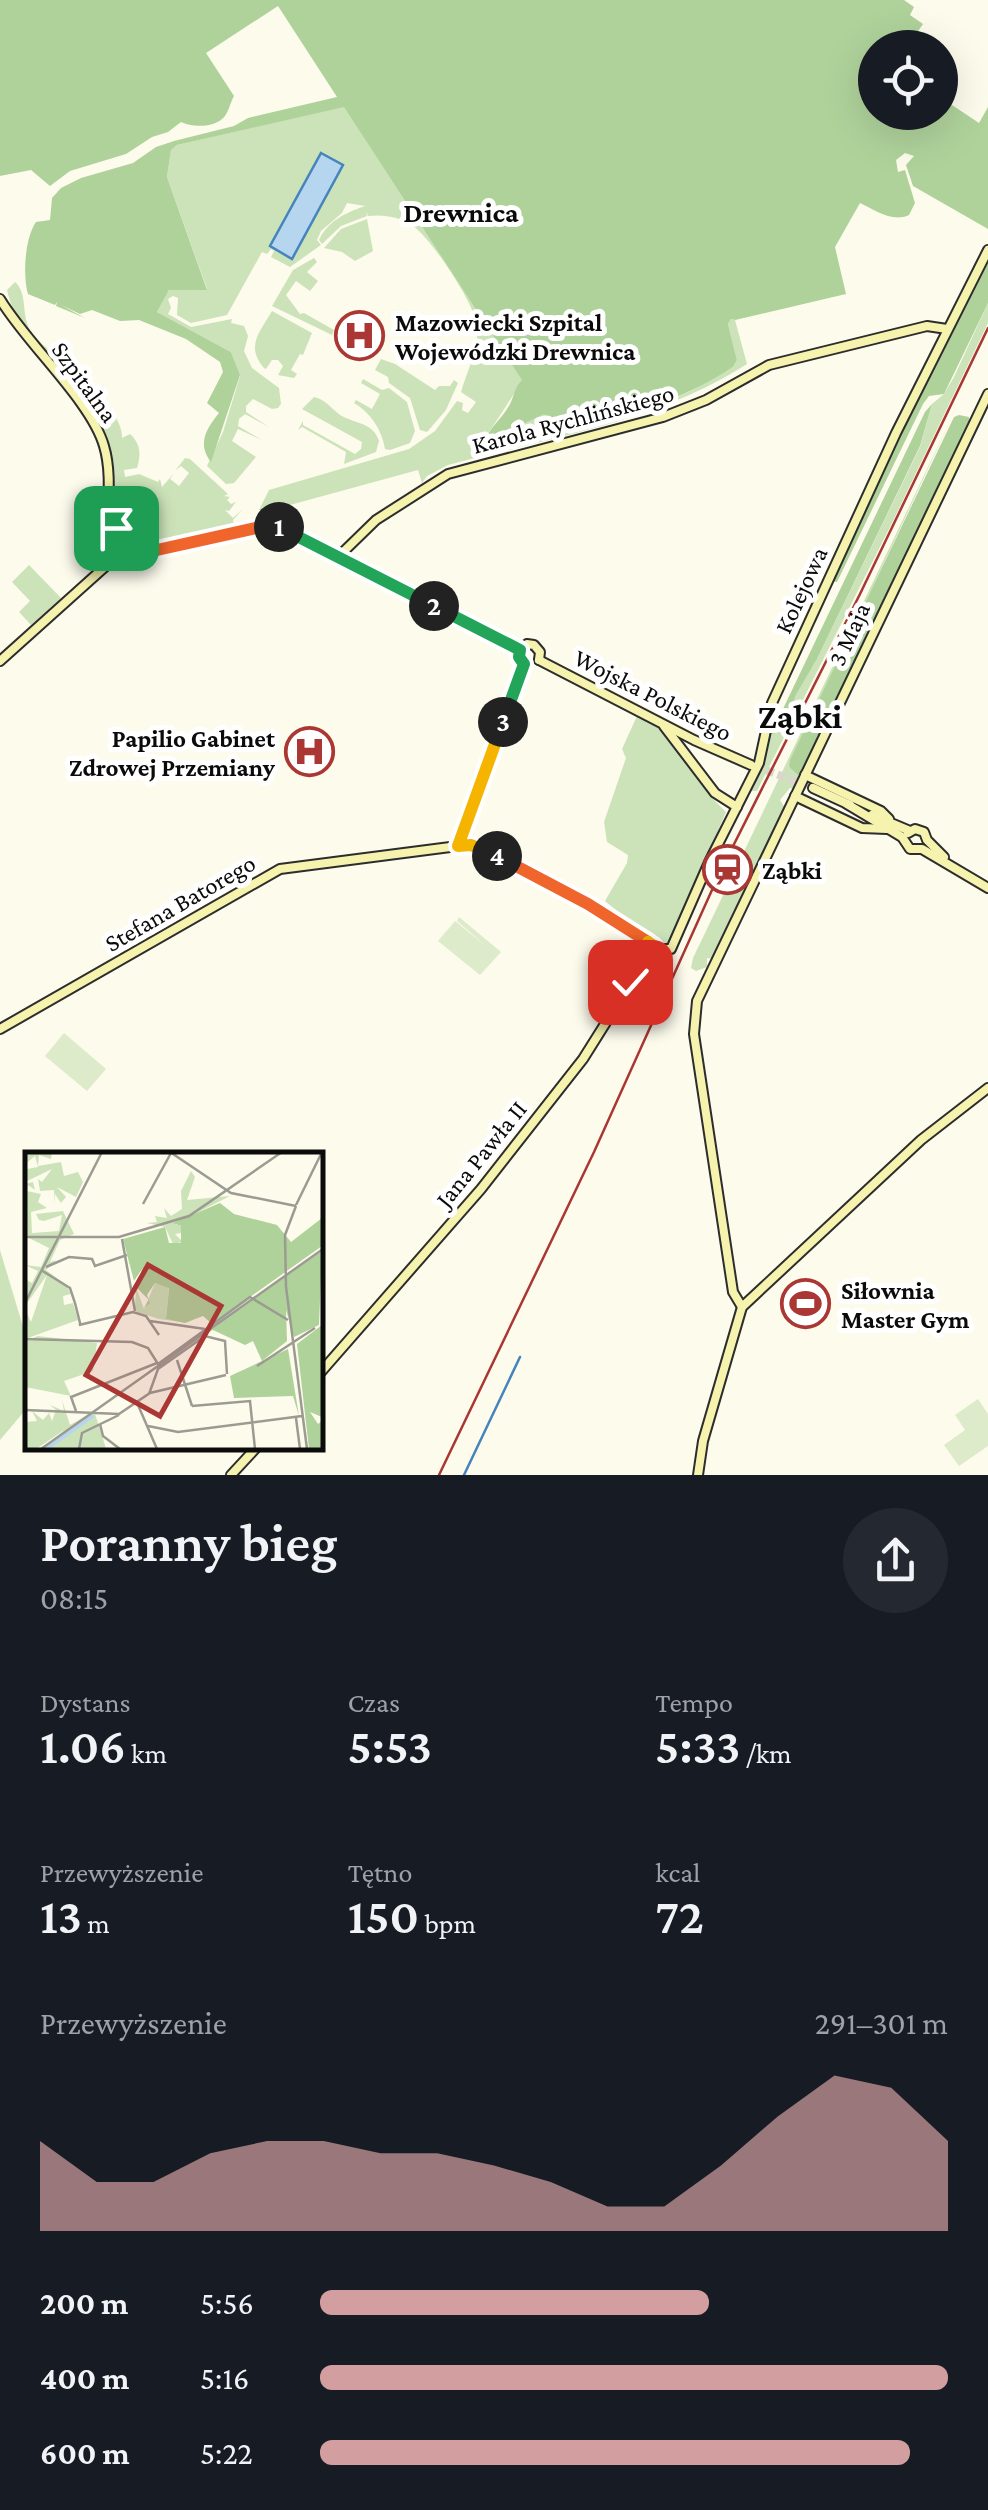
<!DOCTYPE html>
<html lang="pl">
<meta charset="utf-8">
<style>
:root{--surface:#171b24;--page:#242831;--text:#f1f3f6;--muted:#9ea1a6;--accent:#d29e9f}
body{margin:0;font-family:"Crimson Pro",serif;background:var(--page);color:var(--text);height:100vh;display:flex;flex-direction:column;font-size:38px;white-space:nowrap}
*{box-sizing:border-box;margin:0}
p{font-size:32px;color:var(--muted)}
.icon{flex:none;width:55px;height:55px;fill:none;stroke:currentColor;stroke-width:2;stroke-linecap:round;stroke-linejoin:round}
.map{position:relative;height:1475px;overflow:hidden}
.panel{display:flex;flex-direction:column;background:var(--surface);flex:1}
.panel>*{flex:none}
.buttons{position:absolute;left:858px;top:30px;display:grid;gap:20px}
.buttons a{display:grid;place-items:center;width:100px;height:100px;border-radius:50%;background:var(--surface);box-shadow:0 10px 40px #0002;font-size:50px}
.pin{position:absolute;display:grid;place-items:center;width:85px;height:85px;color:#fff;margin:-42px;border-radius:20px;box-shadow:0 5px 15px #0006}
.km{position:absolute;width:50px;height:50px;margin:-25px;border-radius:50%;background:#222;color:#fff;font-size:28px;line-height:50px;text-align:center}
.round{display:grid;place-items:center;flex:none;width:105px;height:105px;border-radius:52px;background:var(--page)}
.head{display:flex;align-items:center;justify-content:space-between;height:170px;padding:0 40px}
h1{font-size:55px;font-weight:600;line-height:75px}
.stats{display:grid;grid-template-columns:repeat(3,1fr);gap:15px;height:170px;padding:10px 40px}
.stats div{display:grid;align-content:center}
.stats b{font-size:50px;font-weight:600}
.stats small{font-size:28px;font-weight:400}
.stats p{font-size:28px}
.chart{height:280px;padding:20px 40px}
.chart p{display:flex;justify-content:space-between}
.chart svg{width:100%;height:180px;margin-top:10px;fill:var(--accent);opacity:.7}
ul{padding:0 40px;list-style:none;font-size:32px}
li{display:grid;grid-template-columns:160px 120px 1fr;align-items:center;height:75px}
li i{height:25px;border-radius:12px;background:var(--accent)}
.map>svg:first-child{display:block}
</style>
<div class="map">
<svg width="988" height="1475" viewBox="0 0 988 1475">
<rect width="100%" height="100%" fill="#fdfbec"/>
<g fill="#cce3b9">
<path d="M344,106L523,380L484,440L491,445L502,444L521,425L544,413L560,433C621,417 680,403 733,367L737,360L728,324L731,319L735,320L747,364C659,421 549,438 448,465L427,476L422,483L418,470L268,511L262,507L265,511L259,510L269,490L409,449L435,431L457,401L463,403L462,410L468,413L476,402L461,392C467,371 480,346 477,324C473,302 432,239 413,226C399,217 385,214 368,216L366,212L367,216L341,226L322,244L319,240C328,221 345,213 365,206L347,203L342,213L321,231L317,240L321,245L290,267L271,257L274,251L271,249L267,254L262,252L227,315L191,323L177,315L178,298L173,296L168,299L171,308L168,314L191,327L232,319L231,323L244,326L248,336L244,351L252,368L279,388L281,404L278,408L272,409L253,399L246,406V412L269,427L245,414L239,419L238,426L262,440L238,429L232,441L256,457L234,483L226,484L207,466L223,432L240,376L231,352L157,312L169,290L207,289L167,177L171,149L177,145Z"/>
<path d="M367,219L373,251L355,261L342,252L324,248L341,229Z"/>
<path d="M314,258L317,262L307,272L318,281L310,291L296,281L286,295L300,314L304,313L334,330L332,335L272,306L293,270Z"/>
<path d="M15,282C30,295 18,320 36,338C57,360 125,407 122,438L130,434C141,444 141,455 137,468L124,470L125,477L139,474L158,482L160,479L162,487L174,473L170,479L179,486L189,473L181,466L175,471L185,458L190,459L228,494L224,496L230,497L227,500L231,504L236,502L229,511L225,510L233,518L243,509L233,520L234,526L150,544C101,540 119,467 105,434C84,381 18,344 7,290Z"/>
<path d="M988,303V323L893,521L757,791H751L744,803L766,756L771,734L782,733L796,695L817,659L920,447L932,404L944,394L954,377Z"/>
<path d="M272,311L312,333L303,355L300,354L291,370L297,374L294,378L278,375L283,366L278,360H272L266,369L264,368C245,346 260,332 272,311Z"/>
<path d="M381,359L395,364L435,390L439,386H450L454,380L458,383L446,410L427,432L420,430L410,398L389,383L388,377L375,370Z"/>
<path d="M363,379L382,390L389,388L407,402L415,431L410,443L390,450L385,449C382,430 371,413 354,403L356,400L372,409L380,394L361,383Z"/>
<path d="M314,397C326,400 331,408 340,415C355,424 373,422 379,441L376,452L344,464L346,452L302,427L298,430L303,421V425L355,454L361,449L362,442L302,409Z"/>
<path d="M952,417L789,767L800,774L794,789L790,788L780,800L785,808L713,959L707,958V967L696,971L691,968L693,958Z"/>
<path d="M29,565L61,598L31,625L19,612L30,601L12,582Z"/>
<path d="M637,716L666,732L711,797L726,812L670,942L666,944L646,935L605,901L627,863L628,855L607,842L604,822L626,758L622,749Z"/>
<path d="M0,1250L27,1340V1408L0,1440Z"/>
</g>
<g fill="#afd29b">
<path d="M0,0H904L914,7L910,15L923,24L907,47L875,48V112H940V97L979,123L988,107V229L913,186L906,165L914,156L905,153L896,160L898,172L905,170L915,203L909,215C892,223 875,210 860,203L835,247L846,294L735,320L731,319L728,324L737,360L733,367C680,403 621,416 559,433L544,414L521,425L506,441L491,445L485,442C489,427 503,418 510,404C515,394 514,388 522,380L344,107L177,145L171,150L167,177L207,290H169L157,312L231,352L240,375L211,462C197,444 206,429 219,413L207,403L223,372L220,362L186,339L139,320L120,321L92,310L80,314L61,305L85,318L56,306L57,302L55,305L28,294C23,277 24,240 36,222L50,220L52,198L61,188L81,178L133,163L156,147L174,141L234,126L248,118L337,97L278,6L206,53L234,96C230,103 228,115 222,119C212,128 191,127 181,122L168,132L152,137L126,154L70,171L50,186L31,170L0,176Z"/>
<path d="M988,256V303L944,394L929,396L923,404L837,582L830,581L947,334Z"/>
<path d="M932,404L920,446L817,659L796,695L782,733L771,734L925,412Z"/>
<path d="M959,415L969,417V421L803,770L798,775L789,767L790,760L954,417Z"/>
</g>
<g fill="#ddebca">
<path d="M459,917L501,952L480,975L438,941L455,921L487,947L457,921Z"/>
<path d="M64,1033L106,1069L87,1091L45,1056Z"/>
<path d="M978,1399L988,1414V1446L959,1466L944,1445L965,1430L955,1415Z"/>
</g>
<path fill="#b6d5ee" stroke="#4584bd" stroke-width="2.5" d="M321,153L343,165L292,259L270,246Z"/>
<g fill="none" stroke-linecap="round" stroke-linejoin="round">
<path stroke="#4584bd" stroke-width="2.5" d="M464,1475L520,1357"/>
<path stroke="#d9d7ca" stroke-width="8" stroke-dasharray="8 4" stroke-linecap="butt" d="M755,766L813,788"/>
<defs>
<g id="secondary">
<path d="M0,299C27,344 91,401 104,446C110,466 109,488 108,508C106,536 120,537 101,567"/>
<path d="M114,523L131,544L147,549"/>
<path d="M338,557L376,520L448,474L663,417L706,400L769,365L927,326L947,329"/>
<path d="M520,650L527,644L534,645L540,652L539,660"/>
<path d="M539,660L694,740L751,765"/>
<path d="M0,661L117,556L147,553L274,525L520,650"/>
<path d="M664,726L715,793L737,807"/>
<path d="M805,775L881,811L889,819"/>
<path d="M813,788L850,805"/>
<path d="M795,796L862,828L887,829"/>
<path d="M847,804L902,837L910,849H922L988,888"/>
<path d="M872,815L910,831"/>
<path d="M908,833L915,829L924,832L927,840L944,857"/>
<path d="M458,846L524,664"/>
<path d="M0,1029L280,869L458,846H473L515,864L607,914L659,949H671L710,860L759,763L772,703L896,433L988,250"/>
<path d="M742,1307L733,1292L694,1034L697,1001L988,394"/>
<path d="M320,1373L481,1189L583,1059L654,946"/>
<path d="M231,1475L256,1448"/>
<path d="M698,1475L703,1441L742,1307L921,1140L988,1088"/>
</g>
</defs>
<use href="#secondary" stroke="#2d2d2d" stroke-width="12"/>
<use href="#secondary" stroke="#f6f3ae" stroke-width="8"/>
<path stroke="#ab3734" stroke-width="2.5" d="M439,1475L594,1152L721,870L860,594L988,328"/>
</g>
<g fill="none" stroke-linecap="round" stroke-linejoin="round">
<defs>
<path id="split-1" d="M116,528L131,544L157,550L265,526L279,527"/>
<path id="split-2" d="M279,527L434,606"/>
<path id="split-3" d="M434,606L520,650L519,657L524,664L503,722"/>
<path id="split-4" d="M497,856L471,845L458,846L503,722"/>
<path id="split-5" d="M497,856L588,904L648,942"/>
<path id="split-6" d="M630,982L654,946L648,942"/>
</defs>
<use href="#split-1" stroke="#fff" stroke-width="20"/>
<use href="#split-2" stroke="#fff" stroke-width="20"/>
<use href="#split-3" stroke="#fff" stroke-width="20"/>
<use href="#split-4" stroke="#fff" stroke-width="20"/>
<use href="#split-5" stroke="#fff" stroke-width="20"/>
<use href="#split-6" stroke="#fff" stroke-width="20"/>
<use href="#split-1" stroke="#f0652b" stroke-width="12"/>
<use href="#split-2" stroke="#22a559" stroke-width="12"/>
<use href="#split-3" stroke="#22a559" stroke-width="12"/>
<use href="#split-4" stroke="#f5b400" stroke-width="12"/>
<use href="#split-5" stroke="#f0652b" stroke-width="12"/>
<use href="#split-6" stroke="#f5b400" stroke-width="12"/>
</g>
<defs>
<symbol id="hospital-ring" viewBox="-11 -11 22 22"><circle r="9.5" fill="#fff" stroke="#ab3734" stroke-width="1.5"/><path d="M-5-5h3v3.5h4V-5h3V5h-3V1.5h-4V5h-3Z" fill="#ab3734"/></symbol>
<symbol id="station-ring" viewBox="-11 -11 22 22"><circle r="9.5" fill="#fff" stroke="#ab3734" stroke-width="1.5"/><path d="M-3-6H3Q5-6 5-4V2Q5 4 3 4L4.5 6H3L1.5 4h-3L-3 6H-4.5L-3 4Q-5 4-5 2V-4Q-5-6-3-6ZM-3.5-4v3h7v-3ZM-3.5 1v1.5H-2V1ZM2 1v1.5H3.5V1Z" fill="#ab3734"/></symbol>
<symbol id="stadium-ring" viewBox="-11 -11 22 22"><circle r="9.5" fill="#fff" stroke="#ab3734" stroke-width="1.5"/><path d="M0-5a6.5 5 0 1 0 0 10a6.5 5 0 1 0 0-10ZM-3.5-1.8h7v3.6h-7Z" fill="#ab3734"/></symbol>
</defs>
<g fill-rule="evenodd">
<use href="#hospital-ring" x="332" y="308" width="55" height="55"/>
<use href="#hospital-ring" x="282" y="724" width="55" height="55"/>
<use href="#station-ring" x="700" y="842" width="55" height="55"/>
<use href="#stadium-ring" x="778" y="1276" width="55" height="55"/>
</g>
<g text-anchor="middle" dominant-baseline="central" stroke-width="10" stroke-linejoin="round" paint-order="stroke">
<g font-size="25" font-weight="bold" fill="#0b0b0b" stroke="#fff" text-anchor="start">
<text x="395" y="322">Mazowiecki Szpital<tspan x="395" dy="29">Wojewódzki Drewnica</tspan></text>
<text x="275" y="738" text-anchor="end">Papilio Gabinet<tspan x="275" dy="29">Zdrowej Przemiany</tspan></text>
<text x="762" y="870">Ząbki</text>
<text x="841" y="1290">Siłownia<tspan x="841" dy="29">Master Gym</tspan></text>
</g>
<g font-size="25" fill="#0b0b0b" stroke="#fff">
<text transform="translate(85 382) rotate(54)">Szpitalna</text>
<text transform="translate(573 419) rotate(-15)">Karola Rychlińskiego</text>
<text transform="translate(801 590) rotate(-65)">Kolejowa</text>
<text transform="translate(849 634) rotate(-65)">3 Maja</text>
<text transform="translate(653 695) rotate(27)">Wojska Polskiego</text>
<text transform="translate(180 903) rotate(-30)">Stefana Batorego</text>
<text transform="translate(481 1154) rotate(-51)">Jana Pawła II</text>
</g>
<g font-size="28" font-weight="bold" fill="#0b0b0b" stroke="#fff">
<text x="461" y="212">Drewnica</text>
</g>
<g font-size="35" font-weight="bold" fill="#0b0b0b" stroke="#fff">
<text x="800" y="716">Ząbki</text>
</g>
</g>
<g transform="translate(25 1152)">
<rect width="298" height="298" fill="#fdfbec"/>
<path d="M3,0H27L26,7L14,3L13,14L36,10L39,24L53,20L58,30L51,45L32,35L41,45L36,51L30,42V53L29,38L15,39L13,27L17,30L27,17L0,30L2,17L13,15L10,4L0,12ZM166,19L170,25L162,48L205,44L150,72L156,74L157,81L150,82L158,90L148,92L140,75L122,71L132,70L130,64L142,66L139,56L146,64L157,57L156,39ZM8,30L10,38L3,33L2,39L16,42L13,50L22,56L6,60L7,81L34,79L37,63L19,69L14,68L11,62L38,59L49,82L35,88L25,110L31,108L21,118L41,133L46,142L38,144L39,153L48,151L53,168L0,187V157L6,170L22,123L0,154V127L7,131L13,119L0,113L16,115L24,96L0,84V32ZM130,131L144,135L141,167L163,171L134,167L112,160L110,157L111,135L119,157ZM13,184L72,191L68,219L39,229L46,244L0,235V189ZM37,248L45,273L61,264L45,277L70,262L77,283L94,284L77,283L81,297H17L41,277L11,297H0V270L12,269L7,259L18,268L24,261L27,269L31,258L25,253L39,259Z" fill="#cce3b9"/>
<path d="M195,51L209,62L252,73L266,90L297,66V94L187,172L178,164L160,171L141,167L144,136L130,131L122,143L125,151L119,156L124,148L112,136L117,117L109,129L98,87L140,75L144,91H156V74L148,71ZM297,99L294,173L269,185L261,158L262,189L237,209L228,189L220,193L188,178L178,183ZM297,173V265L285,260L293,272L297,269V297H284L272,192ZM263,197L274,264L268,244L209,246L205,224Z" fill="#afd29b"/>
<path fill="none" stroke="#b6d5ee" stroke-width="5" d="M20,297L68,263"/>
<path fill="none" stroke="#9c9b92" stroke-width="2.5" d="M145,0L206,41L271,54M118,52L146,1M271,53L297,0M271,54L260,83L261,135L282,297M0,85H94L164,64L257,0M97,87L110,159M21,115L44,105L67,107L70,114L102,103M16,118L45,136L50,151L55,171V172H56L54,173L108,160L121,164L134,183M0,151L77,0M125,169L180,177M0,187L107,190L123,196L133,212L225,145L263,168M152,208L167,254M232,214L290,176M124,242L133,217L180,184L200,189L202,222M113,253L132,297M167,254L225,249L230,297M0,258L94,262L125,241L201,223M51,259L46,245L132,211M271,266L275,297M75,272L78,284L95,297M123,274L153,280L277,264M16,297L298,97M54,297L57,281L94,263"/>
<path fill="#ab3734" fill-opacity="0.15" stroke="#ab3734" stroke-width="5" d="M123,113L196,154L135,264L61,223Z"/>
<rect width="298" height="298" fill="none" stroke="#0b0b0b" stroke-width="5"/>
</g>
</svg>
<div class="buttons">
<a><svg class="icon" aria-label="locate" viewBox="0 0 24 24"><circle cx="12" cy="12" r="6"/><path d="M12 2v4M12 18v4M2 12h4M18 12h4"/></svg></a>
</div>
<div class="pin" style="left:116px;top:528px;background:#1e9e55"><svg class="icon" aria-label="arrive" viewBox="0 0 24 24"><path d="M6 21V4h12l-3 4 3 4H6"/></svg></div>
<div class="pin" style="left:630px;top:982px;background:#d93025"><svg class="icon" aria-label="check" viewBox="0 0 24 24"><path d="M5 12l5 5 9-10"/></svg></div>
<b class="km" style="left:279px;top:527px">1</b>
<b class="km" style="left:434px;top:606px">2</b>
<b class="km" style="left:503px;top:722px">3</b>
<b class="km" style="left:497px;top:856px">4</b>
</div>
<section class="panel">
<div class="head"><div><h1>Poranny bieg</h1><p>08:15</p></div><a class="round"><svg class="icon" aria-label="share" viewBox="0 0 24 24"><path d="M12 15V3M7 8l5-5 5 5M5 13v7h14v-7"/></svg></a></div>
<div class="stats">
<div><p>Dystans</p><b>1.06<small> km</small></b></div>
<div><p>Czas</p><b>5:53</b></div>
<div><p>Tempo</p><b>5:33<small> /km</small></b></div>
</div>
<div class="stats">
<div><p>Przewyższenie</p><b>13<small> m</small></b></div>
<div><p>Tętno</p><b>150<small> bpm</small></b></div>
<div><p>kcal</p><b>72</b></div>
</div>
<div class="chart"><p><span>Przewyższenie</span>291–301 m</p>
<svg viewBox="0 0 160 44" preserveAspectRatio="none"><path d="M0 44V22L10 32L20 32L30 25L40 22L50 22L60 25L70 25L80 28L90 32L100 38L110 38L120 28L130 16L140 6L150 9L160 22V44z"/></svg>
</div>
<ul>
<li><b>200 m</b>5:56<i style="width:62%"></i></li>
<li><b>400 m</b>5:16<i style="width:100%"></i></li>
<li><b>600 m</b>5:22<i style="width:94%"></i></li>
</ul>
</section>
